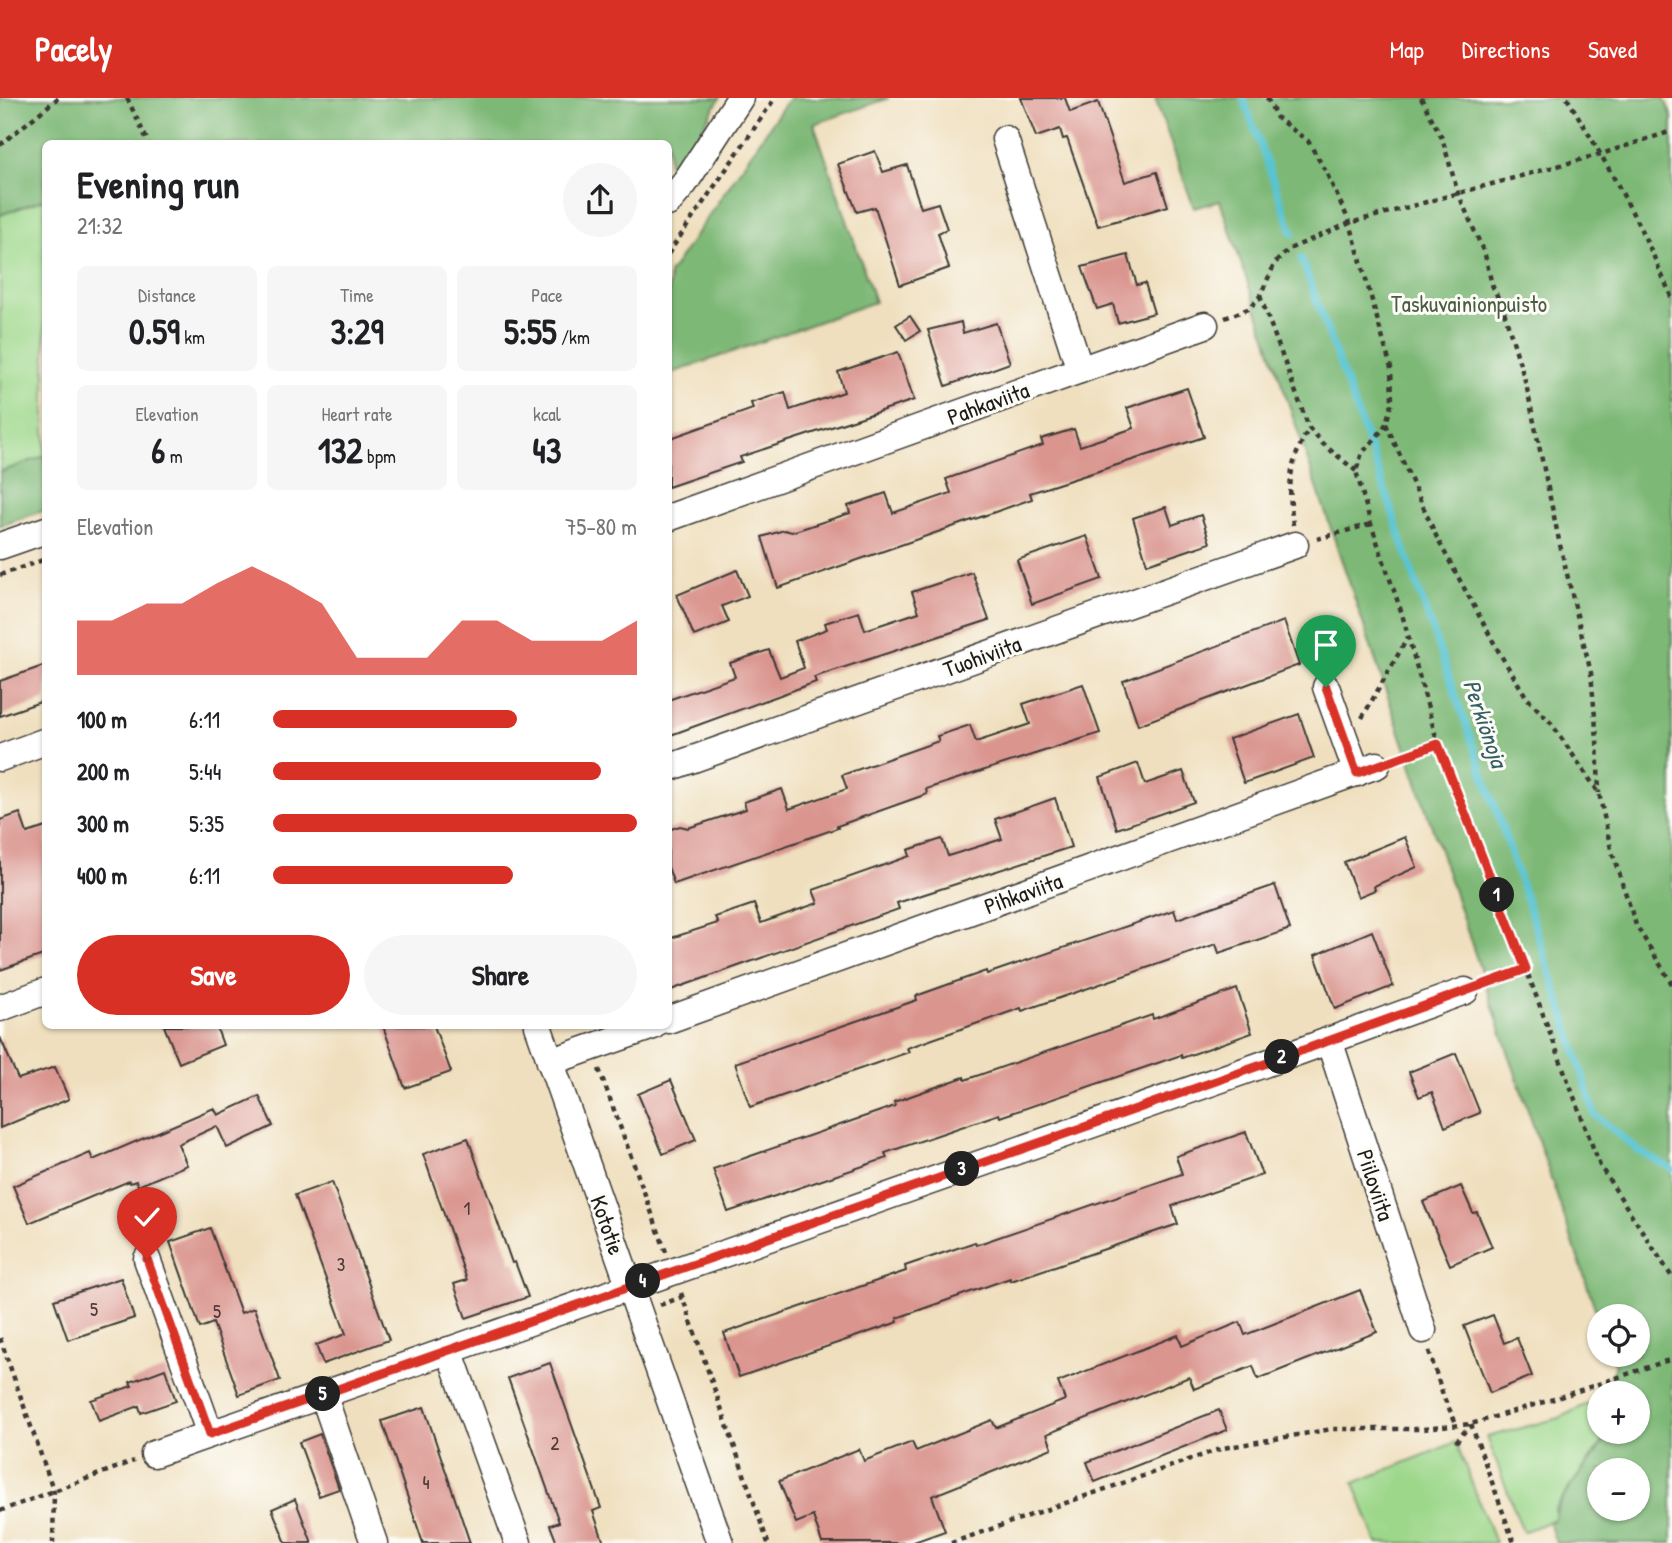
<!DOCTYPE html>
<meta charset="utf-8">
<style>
:root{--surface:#fff;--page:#f6f6f6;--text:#202124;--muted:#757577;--accent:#d93025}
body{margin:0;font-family:"Patrick Hand",sans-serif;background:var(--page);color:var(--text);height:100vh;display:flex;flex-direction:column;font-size:26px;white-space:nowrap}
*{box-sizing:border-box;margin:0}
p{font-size:23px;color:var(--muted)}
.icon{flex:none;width:38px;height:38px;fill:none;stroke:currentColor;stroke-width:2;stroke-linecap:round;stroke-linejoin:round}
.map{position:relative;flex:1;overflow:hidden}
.details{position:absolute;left:42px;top:42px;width:630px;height:889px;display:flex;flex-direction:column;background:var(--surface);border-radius:10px;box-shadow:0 2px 5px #0004}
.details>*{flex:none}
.buttons{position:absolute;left:1587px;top:1206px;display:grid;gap:14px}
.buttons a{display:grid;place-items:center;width:63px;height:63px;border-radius:50%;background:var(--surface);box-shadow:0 2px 5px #0004;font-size:35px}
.pin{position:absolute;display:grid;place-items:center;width:60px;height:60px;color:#fff;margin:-72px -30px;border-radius:50% 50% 50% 0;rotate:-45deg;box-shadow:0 0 7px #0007}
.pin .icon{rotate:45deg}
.km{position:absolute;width:35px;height:35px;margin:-18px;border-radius:50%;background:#222;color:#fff;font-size:19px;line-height:35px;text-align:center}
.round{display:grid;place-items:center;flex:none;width:74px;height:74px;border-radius:37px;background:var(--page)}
.summary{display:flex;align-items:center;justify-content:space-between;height:119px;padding:0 35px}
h1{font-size:38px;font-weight:700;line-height:52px}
.figures{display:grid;grid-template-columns:repeat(3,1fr);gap:10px;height:119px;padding:7px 35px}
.figures div{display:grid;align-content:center;border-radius:10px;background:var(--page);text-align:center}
.figures b{font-size:35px;font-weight:700}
.figures small{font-size:19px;font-weight:400}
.figures p{font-size:19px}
.chart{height:196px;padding:14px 35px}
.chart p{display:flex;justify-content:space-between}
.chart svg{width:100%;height:126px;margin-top:7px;fill:var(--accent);opacity:.7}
.cta{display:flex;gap:14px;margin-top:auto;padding:14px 35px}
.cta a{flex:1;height:80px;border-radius:42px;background:var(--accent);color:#fff;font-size:28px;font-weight:700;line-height:80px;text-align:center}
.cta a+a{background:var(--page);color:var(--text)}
ul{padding:0 35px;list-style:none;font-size:23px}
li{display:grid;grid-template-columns:112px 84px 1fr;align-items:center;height:52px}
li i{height:18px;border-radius:9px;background:var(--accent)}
header{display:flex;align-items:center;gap:42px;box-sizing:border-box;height:98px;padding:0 35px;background:var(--accent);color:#fff}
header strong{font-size:33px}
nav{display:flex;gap:38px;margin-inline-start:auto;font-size:24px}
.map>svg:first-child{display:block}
</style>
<header>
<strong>Pacely</strong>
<nav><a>Map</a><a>Directions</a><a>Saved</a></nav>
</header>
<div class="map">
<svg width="1672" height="1445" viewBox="0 0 1672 1445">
<rect width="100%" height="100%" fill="#fdfcf7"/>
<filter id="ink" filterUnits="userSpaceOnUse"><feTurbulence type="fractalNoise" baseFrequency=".0143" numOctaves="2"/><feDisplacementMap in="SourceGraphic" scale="14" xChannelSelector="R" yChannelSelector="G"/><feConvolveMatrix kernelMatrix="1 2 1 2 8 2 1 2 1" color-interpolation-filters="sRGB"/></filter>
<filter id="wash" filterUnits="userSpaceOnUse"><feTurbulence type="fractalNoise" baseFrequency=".00686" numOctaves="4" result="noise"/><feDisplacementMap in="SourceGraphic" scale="28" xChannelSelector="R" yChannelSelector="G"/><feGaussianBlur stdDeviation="1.57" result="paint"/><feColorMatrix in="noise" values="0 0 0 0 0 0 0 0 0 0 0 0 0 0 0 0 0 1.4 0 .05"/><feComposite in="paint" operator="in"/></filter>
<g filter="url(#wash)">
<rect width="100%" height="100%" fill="#efdfbe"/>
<g fill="#9cd78a" stroke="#5c7a53" stroke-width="2">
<path d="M45,100V358L0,374V117Z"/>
<path d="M1599,1300L1600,1334H1607L1608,1336L1555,1410V1421L1523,1434L1487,1339L1559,1320Z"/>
<path d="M1456,1344L1495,1445H1377L1354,1385Z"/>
</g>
<g fill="#7db876" stroke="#4c6a49" stroke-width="2" fill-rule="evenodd">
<path d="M0,0H720L695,42L669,75L668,46H46L45,101L0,117Z"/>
<path d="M789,0H889L814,26L875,204L669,276V176Z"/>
<path d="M1155,0H1664L1672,18V1445H1556L1549,1424L1555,1421C1556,1395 1599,1361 1607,1334H1638V1295H1602L1615,1268L1611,1257L1638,1256V1218H1600L1599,1222L1220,103L1194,110ZM1638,1372V1410H1600V1372Z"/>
<path d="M45,358V412L0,428V374Z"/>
</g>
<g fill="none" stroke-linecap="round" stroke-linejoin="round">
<g stroke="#59c4d2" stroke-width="7">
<path d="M1243,0L1293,136"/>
<path d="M1301,160L1377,369L1415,482L1507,743L1573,944L1595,1017L1639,1053L1672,1071"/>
</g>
</g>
<g id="blocks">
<g fill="#da958f">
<path d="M1021,0H1065L1070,14L1098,4L1125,84L1157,74L1168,108L1098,128L1067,40L1063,41L1060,31L1036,39Z"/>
<path d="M875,53L883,74L907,67L921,110L938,105L947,131L938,135L949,170L900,187L875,109L857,114L838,66Z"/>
<path d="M1128,157L1137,187L1145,185L1154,215L1118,225L1113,206L1097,211L1082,169Z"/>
<path d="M910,218L920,233L906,242L896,227Z"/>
<path d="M961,224L963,235L996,225L1010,265L946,288L928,232Z"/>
<path d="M898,254L914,302L740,359L742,364L668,389V341L753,311L751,305L785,294L790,312L844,294L838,274Z"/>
<path d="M1187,290L1204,339L1030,395L1032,401L778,490L762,439L784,432L792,434L850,415L848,408L886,395L893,415L951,395L946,381L1043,347L1041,341L1074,331L1080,348L1134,330L1127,310Z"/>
<path d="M1166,409L1172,427L1201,417L1210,445L1147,466L1133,420Z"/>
<path d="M1087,438L1102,481L1032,506L1017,462Z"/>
<path d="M737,472L748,498L722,508L729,524L694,538L677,497Z"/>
<path d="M972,474L989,522L814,579L816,584L668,638V602L735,579L730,565L769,552L780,579L804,570L795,543L827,531L825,525L859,514L865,532L919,514L912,494Z"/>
<path d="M1284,523L1299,567L1138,627L1123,583Z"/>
<path d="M46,567V602L0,618V583Z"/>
<path d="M1083,586L1100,635L926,691L927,696L837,728L838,730L674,786L668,769V732L680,728L688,730L746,711L744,704L782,691L789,711L847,691L842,677L939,643L937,638L970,627L976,644L1030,626L1023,606Z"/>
<path d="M1299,616L1314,660L1244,685L1229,641Z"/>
<path d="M1138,665L1145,686L1183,673L1194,704L1117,731L1100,679Z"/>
<path d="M1055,700L1071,749L897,805L899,811L668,893V841L718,825L715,819L754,806L761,825L818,805L813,792L910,758L908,752L942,741L948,758L1002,741L995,721Z"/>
<path d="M20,715L27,735L46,729V856L0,872V722Z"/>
<path d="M1405,739L1417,769L1374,788L1375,792L1358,799L1344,764Z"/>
<path d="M1275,787L1290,831L1219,855L1216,846L1022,913L1021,910L907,950L909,954L750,1009L735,965L917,902L916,898L986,873L987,876L1174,812L1177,821Z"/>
<path d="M1372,833L1393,888L1335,911L1315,857Z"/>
<path d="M1237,891L1252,935L1182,960L1181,957L1000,1019L999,1016L885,1055L887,1060L728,1114L713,1071L895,1008L894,1004L964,979L965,982L1152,917L1153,921Z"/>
<path d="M164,928H216L223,947L179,965Z"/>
<path d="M383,928H434L451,974L405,990Z"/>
<path d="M0,939L18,981L55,969L69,1001L0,1030Z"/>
<path d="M1456,955L1480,1015L1445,1029L1432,994L1419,999L1409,974Z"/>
<path d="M671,982L696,1042L663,1056L638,996Z"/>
<path d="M259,998L273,1028L227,1050L217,1028L178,1046L187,1067L138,1088L136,1083L130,1085L129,1083L29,1125L13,1088L90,1055L93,1062L214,1010L218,1017Z"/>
<path d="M1246,1034L1262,1077L1172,1108L1178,1126L1011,1183L1010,1180L897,1220L898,1224L739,1279L724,1235L906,1173L905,1168L975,1144L976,1147L1182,1076L1176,1058Z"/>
<path d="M468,1040L512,1165L515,1164L528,1199L466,1220L454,1186L467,1182L423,1056Z"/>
<path d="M332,1084L389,1242L323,1266L316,1247L346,1236L295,1097Z"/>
<path d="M1461,1088L1473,1115L1477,1114L1492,1149L1450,1167L1423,1104Z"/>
<path d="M210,1130L241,1215L254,1210L280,1282L239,1297L213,1225L200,1230L170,1144Z"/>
<path d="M121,1180L134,1220L68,1242L54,1202Z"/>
<path d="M1360,1192L1377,1234L1258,1281L1253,1268L1194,1291L1189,1279L1047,1336L1052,1350L932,1398L945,1433L911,1445H822L813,1418L796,1425L779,1383L859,1351L864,1363L912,1344L916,1353L992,1322L996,1330L1065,1302L1058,1284L1178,1237L1182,1248L1240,1224L1245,1237Z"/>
<path d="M1493,1217L1504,1245L1517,1240L1532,1278L1490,1295L1464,1228Z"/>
<path d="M550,1265L601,1410L593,1413L604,1445H557L550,1427L559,1424L508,1280Z"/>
<path d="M165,1271L176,1303L141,1315L139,1308L99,1323L91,1302L132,1288L130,1284Z"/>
<path d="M424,1309L470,1445H423L382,1323Z"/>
<path d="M1219,1312L1227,1332L1095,1384L1087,1364Z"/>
<path d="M320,1336L339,1391L319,1398L299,1344Z"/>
<path d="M295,1401L312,1445H286L272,1411Z"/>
</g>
</g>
</g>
<g filter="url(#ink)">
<use href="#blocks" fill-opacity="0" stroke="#3c3934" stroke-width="2"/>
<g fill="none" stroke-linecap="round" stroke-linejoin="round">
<defs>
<g id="minor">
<path d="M668,105L684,86L740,0"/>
<path d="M1080,272L1205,227"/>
<path d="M668,420L1080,272L1005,41"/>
<path d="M0,448L46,432"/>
<path d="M1326,589L1357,675"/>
<path d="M0,660L46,643"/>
<path d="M668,670L1295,447"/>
<path d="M0,910L46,893"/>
<path d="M668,922L1377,667"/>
<path d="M538,928L720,1445"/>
<path d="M1329,942L1423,1232"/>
<path d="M550,964L653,928"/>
<path d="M147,1161L210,1336"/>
<path d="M449,1252L518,1445"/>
<path d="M323,1296L374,1445"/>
<path d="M154,1356L1284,959L1465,893"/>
</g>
</defs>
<use href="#minor" stroke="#3c3934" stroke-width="29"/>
<g stroke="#3c3934" stroke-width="4.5" stroke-dasharray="5 5" stroke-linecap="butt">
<path d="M127,0L149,46"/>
<path d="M1267,0L1277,20L1308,43L1325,72L1350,125L1391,270L1392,304L1386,326L1376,340L1362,355L1356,373L1371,426L1402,516L1438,646L1526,871L1600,1068L1672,1179"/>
<path d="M1421,0L1442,40L1458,95L1485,157L1492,187L1503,210L1526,286L1560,447L1591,575L1597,641L1599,695"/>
<path d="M1567,0C1607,65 1644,131 1672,201"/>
<path d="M0,47L58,0"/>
<path d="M668,156L775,0"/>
<path d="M1260,198L1309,330L1323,346L1356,373"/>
<path d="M1225,220L1250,210L1260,198L1275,165L1289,151L1350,125L1601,56L1672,33"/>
<path d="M1386,326L1438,442L1500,556L1527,600L1551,625L1599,695L1611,751L1636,827L1672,886"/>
<path d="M1293,427C1288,385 1288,368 1309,330"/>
<path d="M1317,441L1371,426"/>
<path d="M0,477L46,461"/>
<path d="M1362,620L1408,539"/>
<path d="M1398,660L1438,646"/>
<path d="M1484,886L1526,871"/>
<path d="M599,971L666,1154"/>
<path d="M681,1195L768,1445"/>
<path d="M660,1207L682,1199"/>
<path d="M0,1240L54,1394L53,1445"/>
<path d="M1429,1253L1444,1300L1457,1327"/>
<path d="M1471,1326L1514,1445"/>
<path d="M1456,1344L1470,1327"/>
<path d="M0,1413L134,1363"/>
<path d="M951,1445L1223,1350L1332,1331H1423L1471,1326L1557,1300L1672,1261"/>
</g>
<use href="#minor" stroke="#fff" stroke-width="26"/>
</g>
</g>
<g fill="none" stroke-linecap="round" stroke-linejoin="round" filter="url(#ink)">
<defs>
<path id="route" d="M147,1161L210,1336L1284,959L1526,871L1438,646L1357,675L1326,589"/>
</defs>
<use href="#route" stroke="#fff" stroke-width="14"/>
<use href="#route" stroke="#d93025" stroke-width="9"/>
</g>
<g text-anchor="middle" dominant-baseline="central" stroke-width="6" stroke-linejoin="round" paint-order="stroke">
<g font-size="19" fill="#4c3a39">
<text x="467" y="1110">1</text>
<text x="341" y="1166">3</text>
<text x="94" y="1211">5</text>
<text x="217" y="1213">5</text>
<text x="555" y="1345">2</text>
<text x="426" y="1384">4</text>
</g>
<g font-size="23" fill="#495d42" stroke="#fdfcf7">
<text x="1469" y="205">Taskuvainionpuisto</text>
</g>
<g font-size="23" fill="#1c1c1c" stroke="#fdfcf7">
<text transform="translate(988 305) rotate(-20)">Pahkaviita</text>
<text transform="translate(982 558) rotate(-20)">Tuohiviita</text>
<text transform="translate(1023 795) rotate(-20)">Pihkaviita</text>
<text transform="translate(1376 1087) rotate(72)">Piiloviita</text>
<text transform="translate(608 1127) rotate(71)">Kototie</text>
</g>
<g font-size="24" font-style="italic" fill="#345f65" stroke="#fdfcf7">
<text transform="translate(1486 625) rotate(71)">Perkiönoja</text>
</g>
</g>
</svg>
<div class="buttons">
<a><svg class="icon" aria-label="locate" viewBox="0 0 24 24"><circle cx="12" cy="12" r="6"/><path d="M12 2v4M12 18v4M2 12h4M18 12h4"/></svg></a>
<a>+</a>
<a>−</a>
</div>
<div class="pin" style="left:1326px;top:589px;background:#1e9e55"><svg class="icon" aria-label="arrive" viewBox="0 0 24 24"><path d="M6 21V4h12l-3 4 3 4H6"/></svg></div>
<div class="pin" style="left:147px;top:1161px;background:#d93025"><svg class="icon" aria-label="check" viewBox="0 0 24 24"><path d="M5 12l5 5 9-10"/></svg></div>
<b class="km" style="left:1497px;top:797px">1</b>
<b class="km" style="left:1282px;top:959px">2</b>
<b class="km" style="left:962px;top:1071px">3</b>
<b class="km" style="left:643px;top:1183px">4</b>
<b class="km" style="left:323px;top:1296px">5</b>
<section class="details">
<div class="summary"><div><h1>Evening run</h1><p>21:32</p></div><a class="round"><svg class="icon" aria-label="share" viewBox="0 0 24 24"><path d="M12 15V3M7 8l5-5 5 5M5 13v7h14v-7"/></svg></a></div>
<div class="figures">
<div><p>Distance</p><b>0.59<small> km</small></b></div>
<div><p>Time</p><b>3:29</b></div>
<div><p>Pace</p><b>5:55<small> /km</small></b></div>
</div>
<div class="figures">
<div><p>Elevation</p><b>6<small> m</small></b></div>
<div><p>Heart rate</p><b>132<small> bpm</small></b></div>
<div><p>kcal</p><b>43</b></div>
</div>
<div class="chart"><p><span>Elevation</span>75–80 m</p>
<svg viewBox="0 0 160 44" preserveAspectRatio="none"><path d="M0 44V25L10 25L20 19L30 19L40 12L50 6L60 12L70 19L80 38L90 38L100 38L110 25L120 25L130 32L140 32L150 32L160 25V44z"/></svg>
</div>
<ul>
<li><b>100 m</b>6:11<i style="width:67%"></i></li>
<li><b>200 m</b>5:44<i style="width:90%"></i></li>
<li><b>300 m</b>5:35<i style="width:100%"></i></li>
<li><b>400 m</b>6:11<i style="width:66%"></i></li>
</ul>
<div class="cta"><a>Save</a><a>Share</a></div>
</section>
</div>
